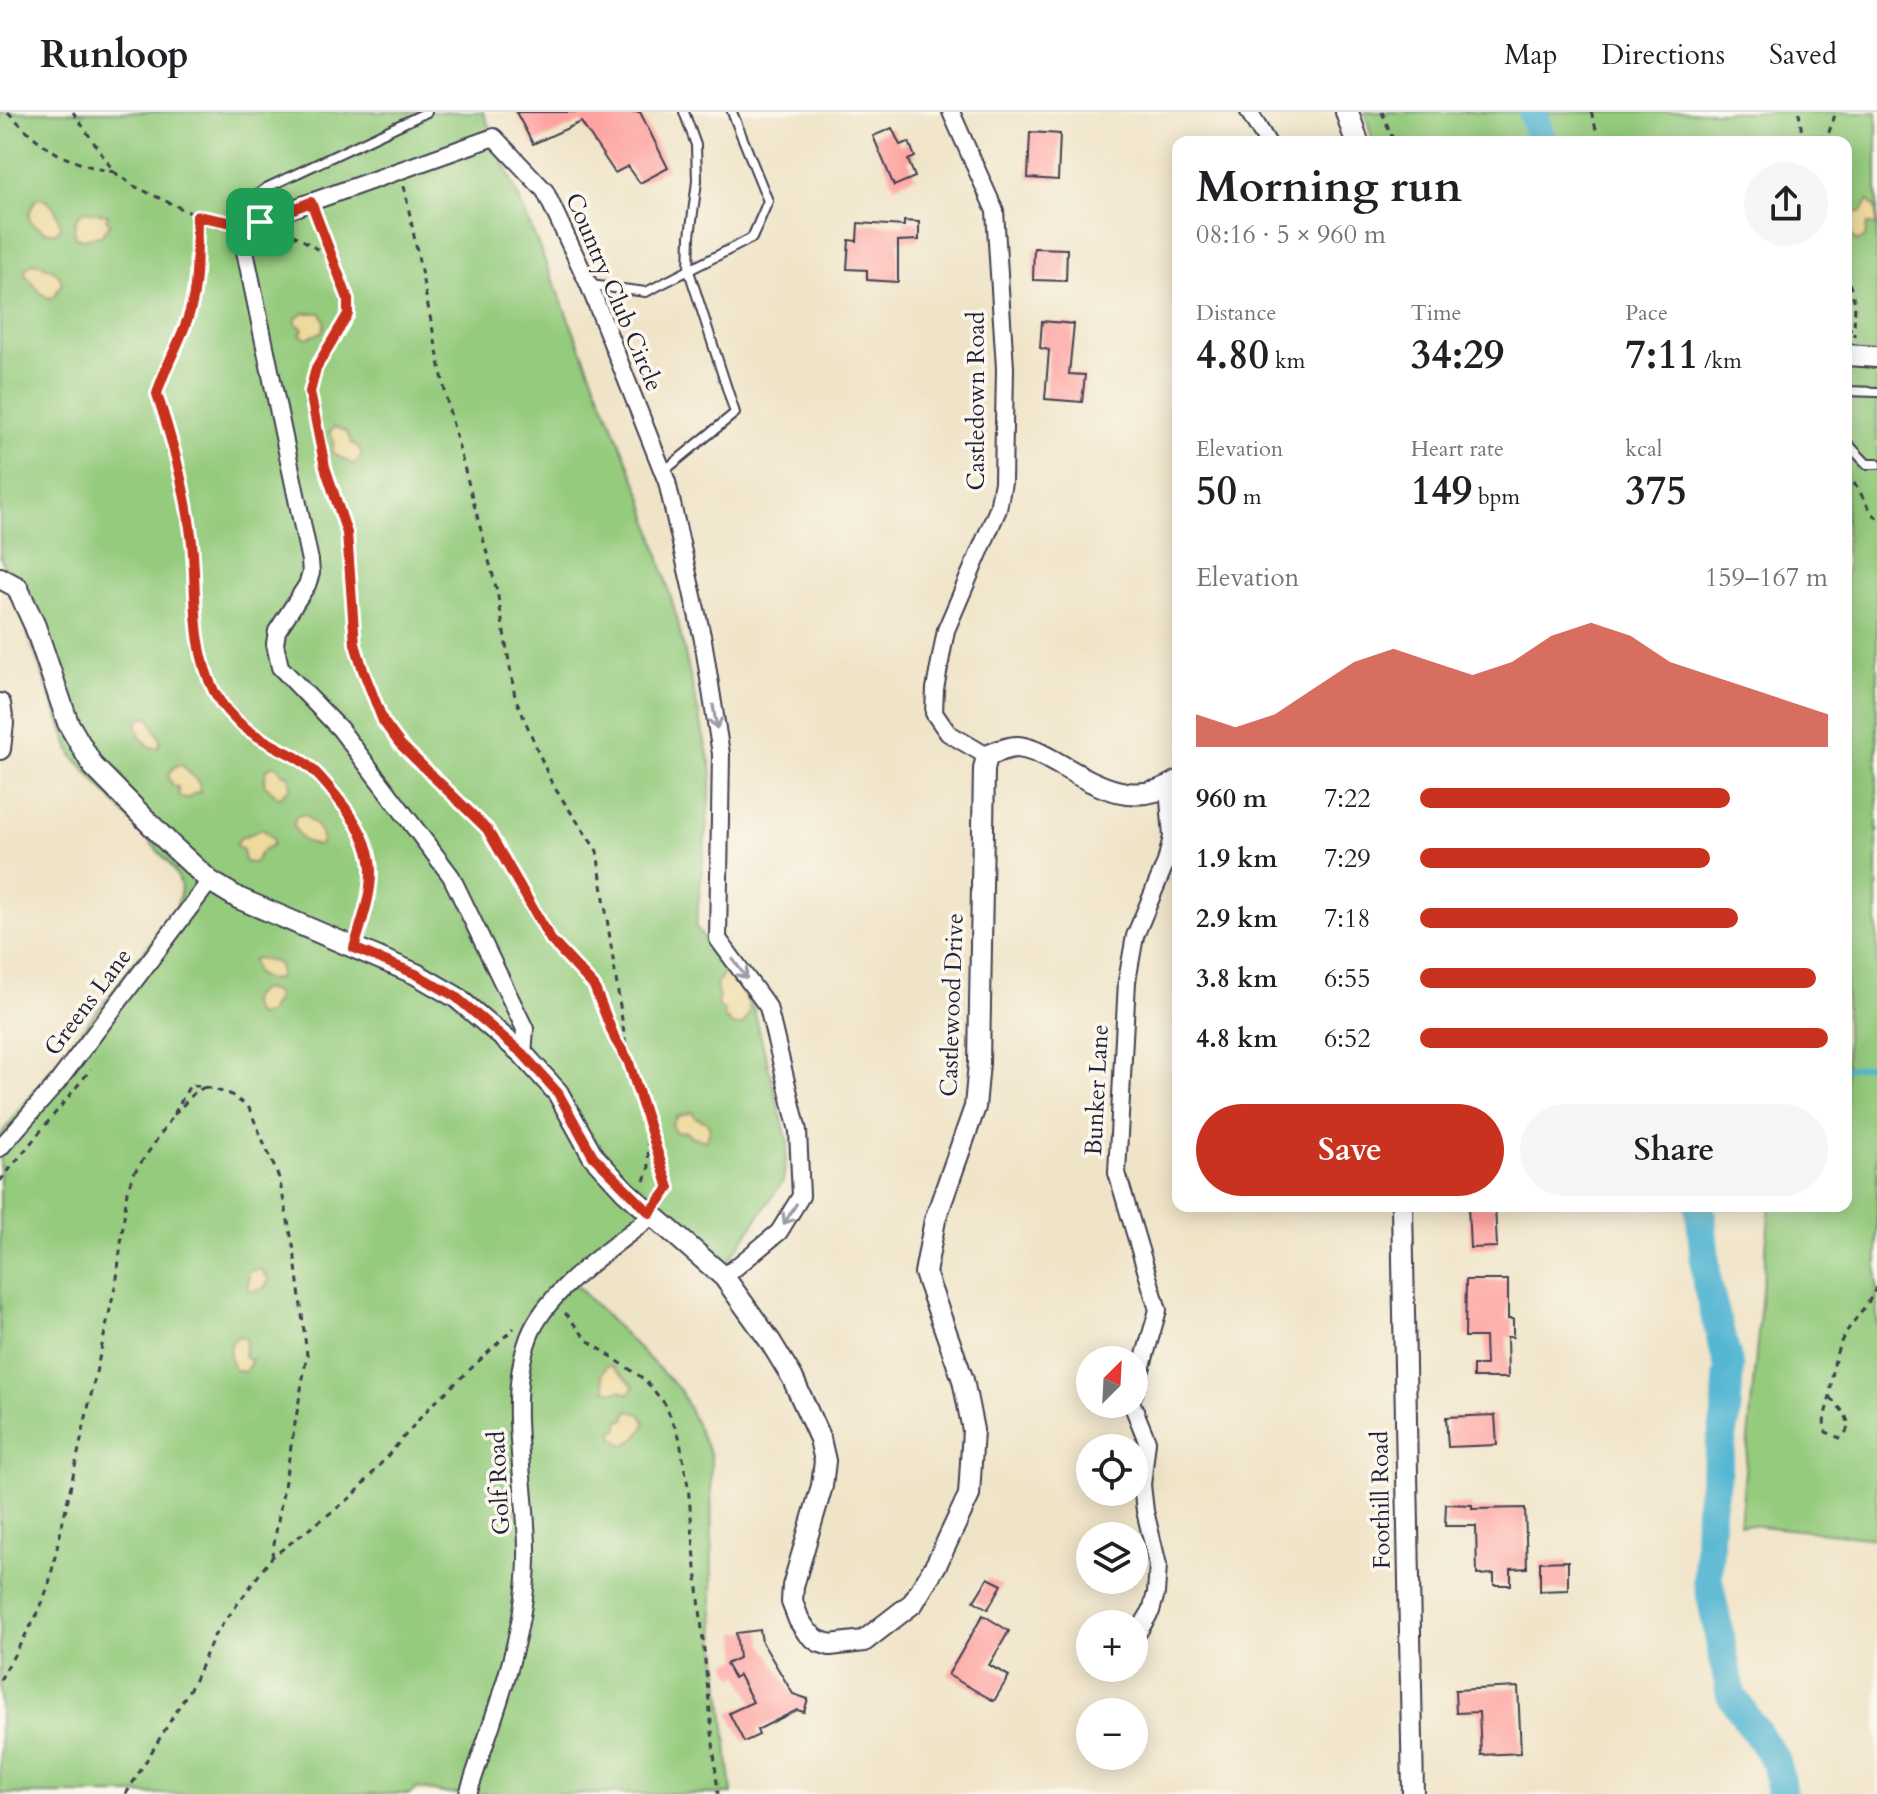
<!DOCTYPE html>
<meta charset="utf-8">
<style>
:root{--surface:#fff;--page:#f6f6f6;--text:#202124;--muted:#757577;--line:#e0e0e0;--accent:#c8321e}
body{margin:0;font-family:Cardo,serif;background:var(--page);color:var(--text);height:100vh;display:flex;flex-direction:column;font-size:30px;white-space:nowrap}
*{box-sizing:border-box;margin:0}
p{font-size:26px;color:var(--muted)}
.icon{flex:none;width:44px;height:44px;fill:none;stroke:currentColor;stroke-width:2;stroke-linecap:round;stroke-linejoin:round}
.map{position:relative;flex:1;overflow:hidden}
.panel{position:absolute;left:1172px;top:24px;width:680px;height:1076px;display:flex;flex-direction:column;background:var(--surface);border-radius:16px;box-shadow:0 4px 20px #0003}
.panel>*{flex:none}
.needle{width:52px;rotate:24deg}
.buttons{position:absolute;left:1076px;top:1234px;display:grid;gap:16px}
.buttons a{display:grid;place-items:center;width:72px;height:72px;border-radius:50%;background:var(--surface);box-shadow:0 4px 20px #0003;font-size:40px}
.pin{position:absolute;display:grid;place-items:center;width:68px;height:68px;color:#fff;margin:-34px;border-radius:16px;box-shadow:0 4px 12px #0006}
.round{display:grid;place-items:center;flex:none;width:84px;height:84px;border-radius:42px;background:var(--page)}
.head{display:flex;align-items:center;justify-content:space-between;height:136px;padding:0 24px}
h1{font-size:44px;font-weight:700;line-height:60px}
.metrics{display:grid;grid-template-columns:repeat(3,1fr);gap:12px;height:136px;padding:8px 24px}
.metrics div{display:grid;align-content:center}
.metrics b{font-size:40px;font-weight:700}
.metrics small{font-size:22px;font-weight:400}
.metrics p{font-size:22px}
.chart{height:224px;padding:16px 24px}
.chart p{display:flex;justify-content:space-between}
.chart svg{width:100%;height:144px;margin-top:8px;fill:var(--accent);opacity:.7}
.button{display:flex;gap:16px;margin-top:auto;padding:16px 24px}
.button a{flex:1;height:92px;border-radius:48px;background:var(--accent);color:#fff;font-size:32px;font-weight:700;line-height:92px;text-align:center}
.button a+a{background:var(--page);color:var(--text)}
ul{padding:0 24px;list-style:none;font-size:26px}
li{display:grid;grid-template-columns:128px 96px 1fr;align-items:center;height:60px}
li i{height:20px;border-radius:10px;background:var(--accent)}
header{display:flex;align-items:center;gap:48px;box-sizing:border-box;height:112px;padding:0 40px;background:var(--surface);border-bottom:2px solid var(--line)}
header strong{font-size:38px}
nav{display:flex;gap:44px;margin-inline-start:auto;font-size:28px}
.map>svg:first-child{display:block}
</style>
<header>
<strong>Runloop</strong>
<nav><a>Map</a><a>Directions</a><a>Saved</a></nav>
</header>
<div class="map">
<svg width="1877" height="1682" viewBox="0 0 1877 1682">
<rect width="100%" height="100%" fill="#fbf7ec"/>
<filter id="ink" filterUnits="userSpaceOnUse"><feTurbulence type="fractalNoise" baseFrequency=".0125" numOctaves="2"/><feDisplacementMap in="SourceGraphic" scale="16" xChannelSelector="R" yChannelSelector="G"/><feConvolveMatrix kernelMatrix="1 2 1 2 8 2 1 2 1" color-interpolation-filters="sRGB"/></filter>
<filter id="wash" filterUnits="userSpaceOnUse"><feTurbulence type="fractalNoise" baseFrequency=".006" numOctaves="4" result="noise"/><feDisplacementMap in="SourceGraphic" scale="32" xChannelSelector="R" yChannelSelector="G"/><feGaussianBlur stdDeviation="1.8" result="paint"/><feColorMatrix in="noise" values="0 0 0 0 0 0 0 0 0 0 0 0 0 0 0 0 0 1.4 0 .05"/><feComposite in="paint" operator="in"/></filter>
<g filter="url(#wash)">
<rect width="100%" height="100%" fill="#f0e4c8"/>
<g fill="#94cb7d" stroke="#5b765c" stroke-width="2">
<path d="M0,0H483L642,384L677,507L712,660L696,815L751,887L788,1031L783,1069L723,1157L653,1089L568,1165L680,1278L711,1344L712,1491L732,1682H449L417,1676L410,1682H0V1023L174,801C184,776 184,772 168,750L72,643L0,444Z"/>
<path d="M1365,0H1877V1426L1740,1412L1770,1094H1846V30H1373Z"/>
</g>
<g fill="#eeda9e" stroke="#887e6c" stroke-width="2">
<path d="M39,86C55,89 58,103 61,116L57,120H46L30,110L29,101L35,88Z"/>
<path d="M1868,89C1877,95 1877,104 1875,114L1867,112L1865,125L1857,130L1851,124L1850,108L1853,100H1862Z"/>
<path d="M85,99L108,103L106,107L110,112L101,124L83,127L75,125C73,116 75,103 85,99Z"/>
<path d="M33,151C46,154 58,156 62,171L54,185L49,187C40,184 34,170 25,163V157Z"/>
<path d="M304,201H321C325,208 326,211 322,220L307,226L300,223L303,217L296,211V206Z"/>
<path d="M334,315L346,319L352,332L358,335L362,343L354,353L332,341L334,327L329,321Z"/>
<path d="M142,605H149L161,628L158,636L150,635L140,625L136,613Z"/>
<path d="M178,653H182L199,671L200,681L196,680L187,687L179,685L178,675L173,674L168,664L173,656Z"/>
<path d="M271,654H277L283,662L289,663L291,675L279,686L264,672L266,659Z"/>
<path d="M302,702L306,703C313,712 325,718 321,732L317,734L302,728L294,715L295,705Z"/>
<path d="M263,717L273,727V733L263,738L254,751L245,750L243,738L236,734L240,726Z"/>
<path d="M257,846L277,851L280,856L278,867L267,868L256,862L252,848Z"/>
<path d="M724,860L736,863L742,869L740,877C749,890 755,900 741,914L731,913L729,908H725L724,900L717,892L719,886C714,871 716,874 724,860Z"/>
<path d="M262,877L275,880L277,887L267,902L257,904C247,890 250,885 262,877Z"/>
<path d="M692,1000L695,1005L708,1011L710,1018L706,1029L690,1024L684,1019L681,1021L674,1019L672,1013L676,1005Z"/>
<path d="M262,1157L265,1164L269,1165V1169L263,1177L251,1179L248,1175L249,1159Z"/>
<path d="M239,1224L246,1227L244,1245L252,1248L245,1260L235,1258C228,1247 227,1230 239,1224Z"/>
<path d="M607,1254H612L634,1274L629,1282L620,1278L615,1280L606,1278L602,1262Z"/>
<path d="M627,1298L640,1302L645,1310C644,1320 634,1330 623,1333L614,1326L613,1318L618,1317L621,1308H625Z"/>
</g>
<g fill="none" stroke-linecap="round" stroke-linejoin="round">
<path stroke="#53b6d2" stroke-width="5" d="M1846,957L1877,952"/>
<g stroke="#53b6d2" stroke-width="30">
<path d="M1533,0L1542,30"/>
<path d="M1700,1094L1707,1172L1729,1255L1726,1303L1710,1396L1708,1468L1731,1583L1776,1649L1782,1682"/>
</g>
</g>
<g id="blocks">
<g fill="#fea3a0">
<path d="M516,0H640L668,56L640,71L628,54L615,61L581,10L533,32Z"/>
<path d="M892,16L900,33L909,30L915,45L908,48L915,65L894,74L873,24Z"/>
<path d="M1030,20L1060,22L1058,68L1028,66Z"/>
<path d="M904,109L919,110V128L898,129V170L867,168V158L847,157L849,128L857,129L858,111L904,114Z"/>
<path d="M1034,136L1067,137L1066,169L1033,168Z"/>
<path d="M1042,209L1074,212L1069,262L1085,263L1082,290L1045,287L1049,238L1040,236Z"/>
<path d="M1468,1094H1495L1497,1135L1470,1136Z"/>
<path d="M1466,1168H1508V1207H1513V1225H1507L1508,1266H1473V1253H1486L1485,1225H1465Z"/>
<path d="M1495,1303L1497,1333L1448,1335L1446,1305Z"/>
<path d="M1446,1392L1472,1393V1397L1525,1396L1527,1456L1511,1457V1473H1494V1462L1477,1463L1476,1414H1445Z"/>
<path d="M1568,1449V1478L1540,1479V1450Z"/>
<path d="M988,1466L1002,1473L988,1497L974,1489Z"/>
<path d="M983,1503L1009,1519L989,1553L1009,1564L994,1589L948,1563Z"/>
<path d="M760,1518L762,1530L793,1582L808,1587L804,1600L797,1598L757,1618L759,1623L744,1630L729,1601L753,1590L739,1563L734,1566L726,1552L739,1546L736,1521Z"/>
<path d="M1518,1575L1521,1641L1481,1643L1479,1600L1456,1601L1455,1578Z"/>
</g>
</g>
</g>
<g filter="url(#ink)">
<use href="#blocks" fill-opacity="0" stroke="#413f50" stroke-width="2"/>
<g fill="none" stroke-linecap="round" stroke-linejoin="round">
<defs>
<g id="service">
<path d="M241,119L240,97L266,76L427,0"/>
<path d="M590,173L646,180L752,126L768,89L732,0"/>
<path d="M1846,279L1877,280"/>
<path d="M1846,330L1867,352H1877"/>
<path d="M664,359L735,301L689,159L690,124L697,69L696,33L684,0"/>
</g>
<g id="minor">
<path d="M951,0L995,99L1005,256L1003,370L998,397L946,518L935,577L934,601L948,621L987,644"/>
<path d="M1249,0L1267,30"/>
<path d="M523,942L525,917L451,764L340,617L280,555L275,532L277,519L307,473L311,461L310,449L241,120L269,105L494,25L545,79L589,173L667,370L703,528L721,642L718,827L768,895L798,1019L801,1084L779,1120L724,1165"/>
<path d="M0,1036L57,971L210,769"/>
<path d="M1134,1282L1158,1198L1117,1061L1127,869L1135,824L1166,750L1172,725L1168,675"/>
<path d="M1132,1292L1147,1329L1142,1373L1145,1399L1158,1453L1156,1481L1151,1499L1134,1527"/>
<path d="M468,1682C493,1605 525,1529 527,1448C529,1378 504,1292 529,1225C548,1176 613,1136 653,1103"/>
</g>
<g id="tertiary">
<path d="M1846,243L1877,245"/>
<path d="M0,466L17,475L35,514L68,611L93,654L170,732L210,769L238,786L416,862L456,885L523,942L558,981L593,1044L625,1079L724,1165L770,1229L792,1265L820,1327L825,1349L822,1374L793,1474L792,1490L799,1508L807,1520L818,1529L830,1533L864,1529L913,1491L937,1451L969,1383L973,1318L963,1268L925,1161L935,1108L975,995L979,951L984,657L987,644C996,640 1007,635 1017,635C1032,636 1044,644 1057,651C1096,673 1134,697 1178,669"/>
<path d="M0,592L3,611L0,637"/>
<path d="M1402,1094L1413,1682"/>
</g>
<path id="secondary" d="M1347,0L1357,30"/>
</defs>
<use href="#service" stroke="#413f50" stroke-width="12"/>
<use href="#minor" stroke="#413f50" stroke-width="20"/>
<use href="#tertiary" stroke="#413f50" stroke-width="24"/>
<use href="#secondary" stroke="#413f50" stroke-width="26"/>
<g stroke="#413f50" stroke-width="3" stroke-dasharray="6 6" stroke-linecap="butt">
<path d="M8,0C43,37 63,50 114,60"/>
<path d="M73,0L114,60L134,74L197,104"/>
<path d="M1382,0L1394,30"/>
<path d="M1591,0L1600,30"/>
<path d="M1799,0L1803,30"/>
<path d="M1821,30L1829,20L1836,0"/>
<path d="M404,74L448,294L497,479L515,585L552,672L597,739L628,948L669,1076L663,1087"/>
<path d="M317,106L348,187V202L316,256L310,280L325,355L347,421L355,532L363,558L383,609L400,632L487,717L551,828L594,874L615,927L626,944"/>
<path d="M227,110L197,104C196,135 199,169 190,199C182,229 165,254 157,282C173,330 186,379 192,430C197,479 191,535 214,580C231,614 261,627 293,643C325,661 370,717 373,754C374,776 365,799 359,820"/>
<path d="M281,118L298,125L334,148"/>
<path d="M1846,160L1855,191L1854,217"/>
<path d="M1846,217H1854V224"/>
<path d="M1846,362C1860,375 1864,392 1877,406"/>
<path d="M205,975L230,982L249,996L279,1066L294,1138L307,1243L272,1443"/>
<path d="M0,1069L91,957"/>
<path d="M644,1069L649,1055L647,1018"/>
<path d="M565,1201L587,1228L644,1267L665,1292L679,1324L688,1374L718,1682"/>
<path d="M1830,1286C1842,1297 1858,1313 1840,1326L1826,1320C1821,1306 1828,1297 1830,1283C1833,1261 1833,1241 1846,1221C1856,1204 1870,1192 1877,1173"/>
<path d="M0,1568L39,1499L49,1472L117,1166L127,1079L134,1061L173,1004L190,973L205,975L195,980L173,1004"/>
<path d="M126,1682L194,1570L214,1524L272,1445L353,1384L427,1298L514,1216"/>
</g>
<use href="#service" stroke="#fff" stroke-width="8"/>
<use href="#minor" stroke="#fff" stroke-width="16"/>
<use href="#tertiary" stroke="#fff" stroke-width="20"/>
<use href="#secondary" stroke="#fff" stroke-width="22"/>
</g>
<defs><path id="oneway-shaft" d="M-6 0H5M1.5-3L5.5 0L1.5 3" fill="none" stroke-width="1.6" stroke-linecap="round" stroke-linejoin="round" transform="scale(2)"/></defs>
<g stroke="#9c9ca7">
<use href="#oneway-shaft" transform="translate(715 605) rotate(81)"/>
<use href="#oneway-shaft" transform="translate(740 857) rotate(54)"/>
<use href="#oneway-shaft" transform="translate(790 1102) rotate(122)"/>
</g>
</g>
<g fill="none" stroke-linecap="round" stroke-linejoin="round" filter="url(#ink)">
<defs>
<path id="route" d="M311,90L348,187V202L316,256L310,280L325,355L347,421L355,532L363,558L383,609L400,632L487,717L551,828L594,874L615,927L628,948L669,1076L650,1101L593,1044L558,981L523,942L456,885L416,862L354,836C375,768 384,743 336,684C323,668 311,653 292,643C261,627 231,613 214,579C191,534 197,479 192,430C186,379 173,330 157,282C165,253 182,228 190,199C199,169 196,135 197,104L228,110H260Z"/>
</defs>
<use href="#route" stroke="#fff" stroke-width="16"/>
<use href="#route" stroke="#c8321e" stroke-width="10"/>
</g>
<g text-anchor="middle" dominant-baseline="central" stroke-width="7" stroke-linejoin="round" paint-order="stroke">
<g font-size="24" fill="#22223b" stroke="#fbf7ec">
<text transform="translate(614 180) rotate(67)">Country Club Circle</text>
<text transform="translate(976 289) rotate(-90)">Castledown Road</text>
<text transform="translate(88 890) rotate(-53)">Greens Lane</text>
<text transform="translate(952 893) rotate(-88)">Castlewood Drive</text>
<text transform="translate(1097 978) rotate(-87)">Bunker Lane</text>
<text transform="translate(499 1371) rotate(-93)">Golf Road</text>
<text transform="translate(1381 1388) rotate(-91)">Foothill Road</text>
</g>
</g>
</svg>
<div class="buttons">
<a><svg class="needle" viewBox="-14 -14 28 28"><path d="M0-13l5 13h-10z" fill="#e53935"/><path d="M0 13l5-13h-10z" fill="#757577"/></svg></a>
<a><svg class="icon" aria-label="locate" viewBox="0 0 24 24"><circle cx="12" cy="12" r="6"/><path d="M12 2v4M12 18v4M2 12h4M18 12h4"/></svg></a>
<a><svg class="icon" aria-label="layers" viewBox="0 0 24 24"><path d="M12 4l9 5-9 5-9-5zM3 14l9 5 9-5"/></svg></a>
<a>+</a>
<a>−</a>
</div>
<div class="pin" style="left:260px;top:110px;background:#1e9e55"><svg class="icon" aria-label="arrive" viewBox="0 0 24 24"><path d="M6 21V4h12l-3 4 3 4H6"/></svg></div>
<section class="panel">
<div class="head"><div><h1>Morning run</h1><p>08:16 · 5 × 960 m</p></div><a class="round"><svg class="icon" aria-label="share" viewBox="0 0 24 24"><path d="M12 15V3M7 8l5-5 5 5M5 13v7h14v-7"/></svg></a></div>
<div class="metrics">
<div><p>Distance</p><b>4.80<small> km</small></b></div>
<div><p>Time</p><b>34:29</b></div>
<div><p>Pace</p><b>7:11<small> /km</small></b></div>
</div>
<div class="metrics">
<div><p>Elevation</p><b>50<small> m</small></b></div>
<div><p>Heart rate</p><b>149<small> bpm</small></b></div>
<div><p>kcal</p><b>375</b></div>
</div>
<div class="chart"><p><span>Elevation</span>159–167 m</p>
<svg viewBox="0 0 160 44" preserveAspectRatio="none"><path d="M0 44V34L10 38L20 34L30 26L40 18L50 14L60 18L70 22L80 18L90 10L100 6L110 10L120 18L130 22L140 26L150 30L160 34V44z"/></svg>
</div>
<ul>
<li><b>960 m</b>7:22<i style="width:76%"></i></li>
<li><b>1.9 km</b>7:29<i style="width:71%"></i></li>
<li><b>2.9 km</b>7:18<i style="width:78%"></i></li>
<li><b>3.8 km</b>6:55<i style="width:97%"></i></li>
<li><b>4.8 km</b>6:52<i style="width:100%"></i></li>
</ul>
<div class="button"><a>Save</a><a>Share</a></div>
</section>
</div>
